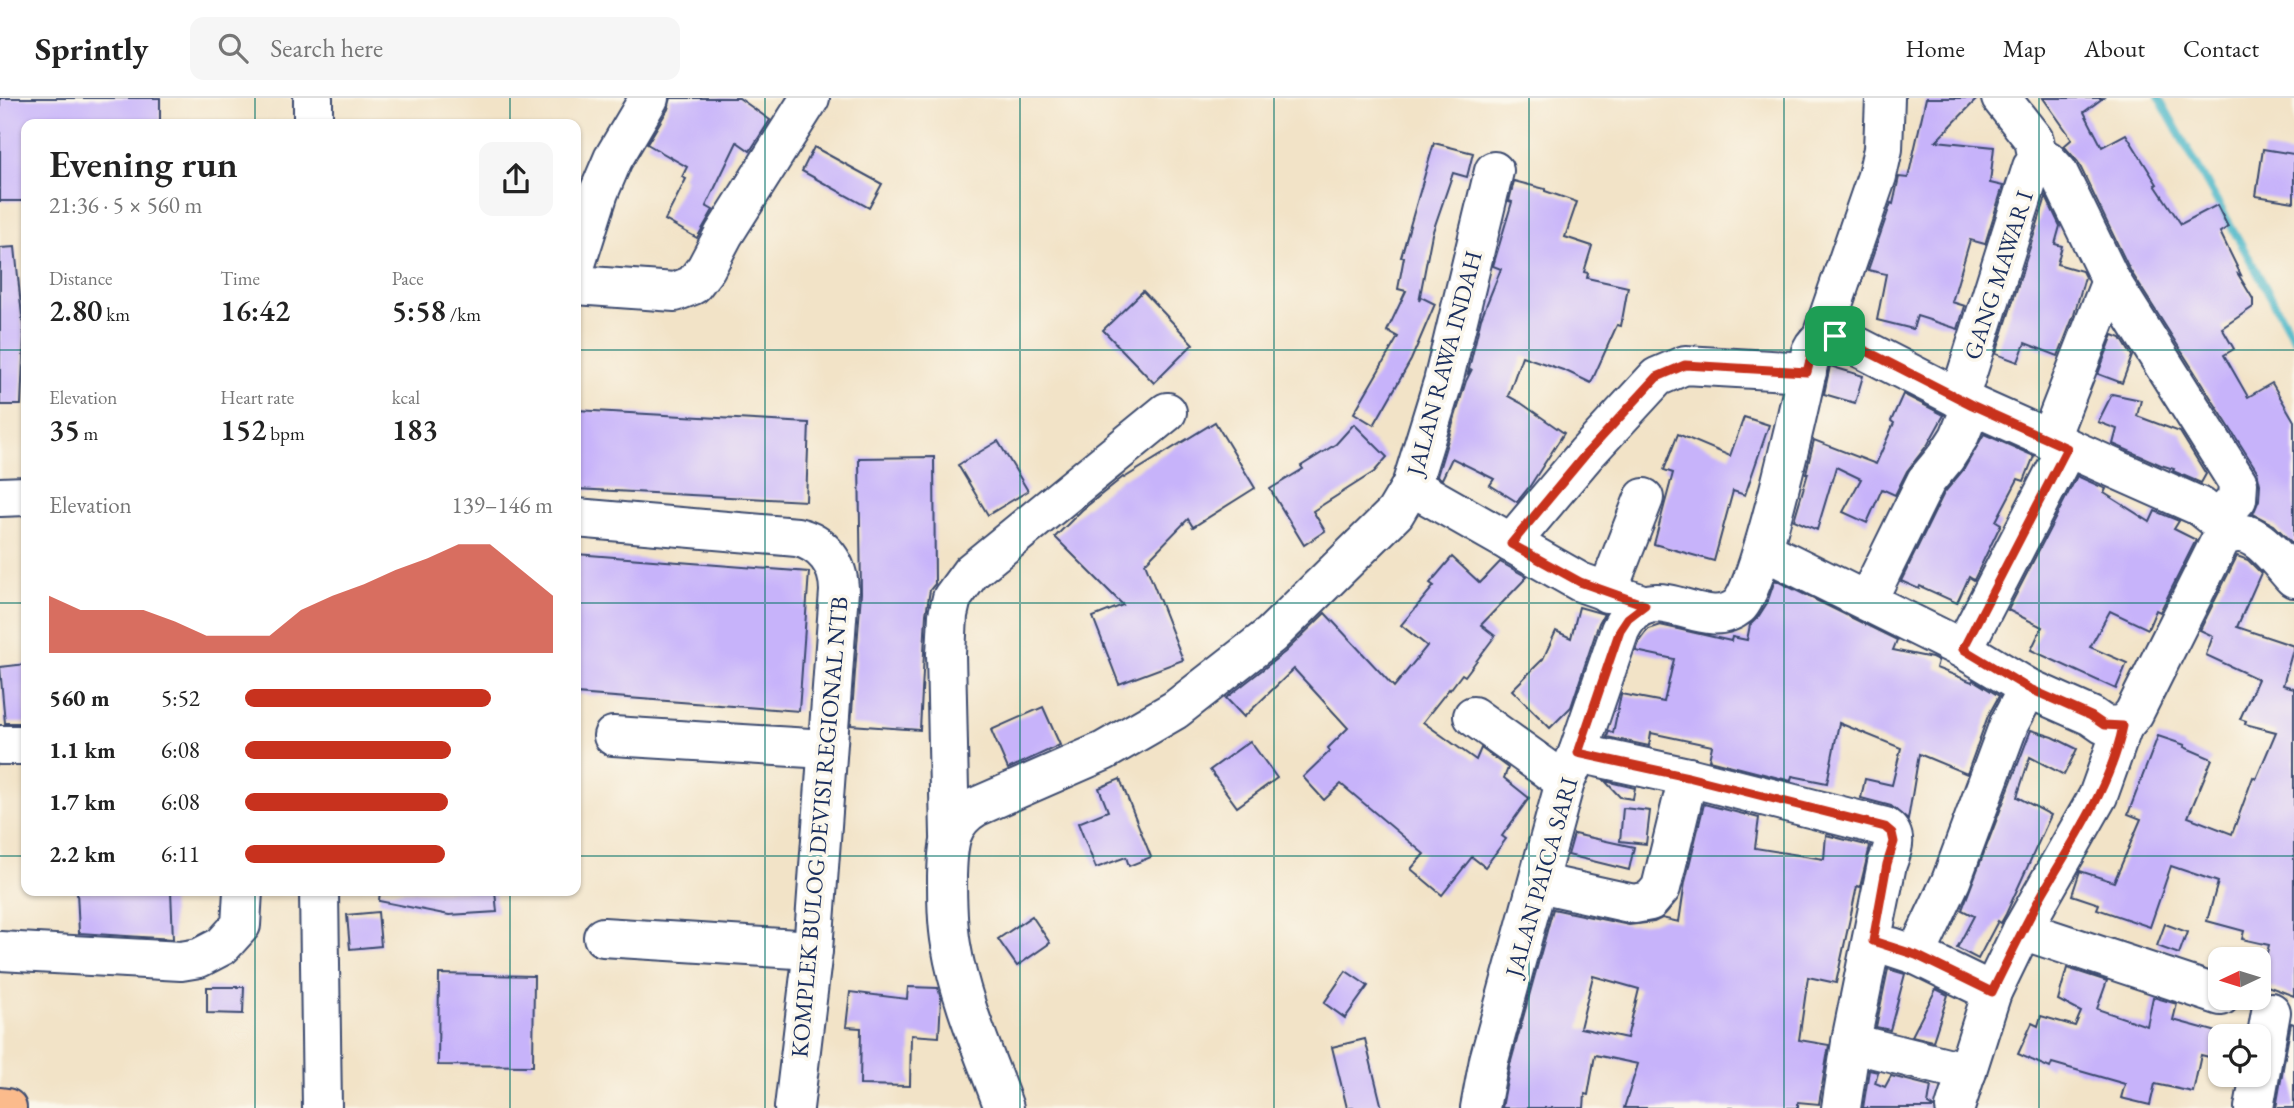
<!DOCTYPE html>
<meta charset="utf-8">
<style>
:root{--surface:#fff;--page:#f6f6f6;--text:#222;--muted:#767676;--line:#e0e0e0;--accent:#c8321e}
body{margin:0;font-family:"EB Garamond",serif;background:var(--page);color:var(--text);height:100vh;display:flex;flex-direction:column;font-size:26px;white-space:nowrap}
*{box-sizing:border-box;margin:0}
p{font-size:23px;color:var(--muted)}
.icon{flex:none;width:38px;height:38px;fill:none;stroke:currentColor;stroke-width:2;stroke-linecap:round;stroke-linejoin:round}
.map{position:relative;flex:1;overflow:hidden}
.panel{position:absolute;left:21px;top:21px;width:560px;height:777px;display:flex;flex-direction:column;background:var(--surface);border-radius:14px;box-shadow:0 2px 5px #0004}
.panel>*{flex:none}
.needle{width:46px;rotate:266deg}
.controls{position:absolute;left:2208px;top:849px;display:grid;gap:14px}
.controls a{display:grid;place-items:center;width:63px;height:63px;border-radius:14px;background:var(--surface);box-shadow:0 2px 5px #0004;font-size:35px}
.pin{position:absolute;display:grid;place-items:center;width:60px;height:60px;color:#fff;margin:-30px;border-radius:14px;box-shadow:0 4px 10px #0006}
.round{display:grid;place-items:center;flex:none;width:74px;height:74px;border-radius:14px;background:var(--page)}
.summary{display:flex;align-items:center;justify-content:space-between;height:119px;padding:0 28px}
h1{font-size:38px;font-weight:600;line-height:52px}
.stats{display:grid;grid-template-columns:repeat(3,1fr);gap:10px;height:119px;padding:7px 28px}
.stats div{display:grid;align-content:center}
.stats b{font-size:30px;font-weight:600}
.stats small{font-size:19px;font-weight:400}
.stats p{font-size:19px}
.chart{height:196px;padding:14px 28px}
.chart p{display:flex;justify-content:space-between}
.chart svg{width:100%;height:126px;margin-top:7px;fill:var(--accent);opacity:.7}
ul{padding:0 28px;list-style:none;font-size:23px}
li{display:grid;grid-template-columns:112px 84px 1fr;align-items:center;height:52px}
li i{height:18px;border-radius:9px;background:var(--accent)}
header{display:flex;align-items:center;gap:42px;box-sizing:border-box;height:98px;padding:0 35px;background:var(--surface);border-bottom:2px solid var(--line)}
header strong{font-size:33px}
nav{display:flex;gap:38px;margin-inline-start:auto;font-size:24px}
.search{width:490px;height:63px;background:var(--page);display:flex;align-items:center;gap:18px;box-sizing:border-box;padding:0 24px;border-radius:14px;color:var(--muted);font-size:26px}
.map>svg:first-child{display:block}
</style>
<header>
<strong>Sprintly</strong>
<div class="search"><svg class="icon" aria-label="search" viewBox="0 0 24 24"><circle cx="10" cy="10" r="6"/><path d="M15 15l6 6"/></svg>Search here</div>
<nav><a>Home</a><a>Map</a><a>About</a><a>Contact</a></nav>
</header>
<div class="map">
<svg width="2294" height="1010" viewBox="0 0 2294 1010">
<rect width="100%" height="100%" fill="#fbf7ec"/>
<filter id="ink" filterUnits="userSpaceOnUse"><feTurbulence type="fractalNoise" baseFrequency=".0143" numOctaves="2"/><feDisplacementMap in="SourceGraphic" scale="14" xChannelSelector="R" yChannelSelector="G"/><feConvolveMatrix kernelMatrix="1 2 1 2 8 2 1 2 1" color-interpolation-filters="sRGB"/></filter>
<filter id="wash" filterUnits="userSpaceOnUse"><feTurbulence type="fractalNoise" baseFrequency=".00686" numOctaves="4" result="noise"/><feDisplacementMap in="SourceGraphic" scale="28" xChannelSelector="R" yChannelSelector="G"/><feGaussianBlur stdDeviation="1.57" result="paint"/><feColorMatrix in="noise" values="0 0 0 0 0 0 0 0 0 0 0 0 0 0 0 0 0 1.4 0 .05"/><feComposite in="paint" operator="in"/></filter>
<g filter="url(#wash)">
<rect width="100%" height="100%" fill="#f2e3c7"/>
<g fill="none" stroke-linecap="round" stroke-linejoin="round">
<path stroke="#4bb7c8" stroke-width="8" d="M2159,0L2294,240"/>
</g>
<g id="blocks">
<g fill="#c7b3fa" fill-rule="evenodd">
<path d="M0,0H160V26H26V103H0Z"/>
<path d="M671,0H739L770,22L750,53L737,44L706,108L713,112L697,140L665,122L686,81L682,79L687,69L647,46L668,11Z"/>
<path d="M1926,0H1978L1936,43L1994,49L1990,85L2003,88L1985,146L1970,142L1952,204L1965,208L1958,231L1917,218L1913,231L1877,222L1886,176L1868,172L1891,105L1893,106L1899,79L1908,80Z"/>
<path d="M2043,0H2103L2084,14L2102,49L2126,36L2157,86L2155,87L2181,126L2217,107L2228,129L2220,134L2241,177L2238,176L2253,201V209L2222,230L2234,251L2224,257L2248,299L2272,285L2294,323V447L2274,427L2253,416L2259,402L2260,386L2257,373L2130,172L2078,64L2064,48L2072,41Z"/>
<path d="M1434,45L1473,55L1467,79L1453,75L1432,136L1419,203L1421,199L1435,206L1411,262L1374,327L1354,315L1398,239L1387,233L1406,193L1398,191L1404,159H1401Z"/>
<path d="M814,49L882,86L869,110L802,73Z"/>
<path d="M2263,51L2294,56V104L2256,98Z"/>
<path d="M1514,83L1545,91V93L1577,104L1565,139L1592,148L1584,174L1588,175L1587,180L1628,189L1621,228L1617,227L1591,285L1566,273L1522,258L1508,298L1521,305L1564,335L1530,388L1517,404L1490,387L1494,381L1452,360L1442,381L1437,378L1466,283L1472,271L1468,275L1481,220L1501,171L1493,168L1512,104L1509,103Z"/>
<path d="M2046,99L2060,128L2055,146L2062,148L2057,166L2082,173L2085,179L2074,217L2058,258L2025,245L2018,264L1996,256Z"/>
<path d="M15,149L24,238L21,307H0V150Z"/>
<path d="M1143,193L1193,246L1154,285L1103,232Z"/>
<path d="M2113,237L2121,240L2132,258L2122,285L2098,276Z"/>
<path d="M1830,268L1863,278L1855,305L1824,296Z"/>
<path d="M1903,296L1944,317L1928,346L1907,373L1895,397L1882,391L1867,425L1843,414L1861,381L1836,369L1817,432L1794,422L1808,375H1806L1814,342L1876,366L1894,325L1891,323Z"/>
<path d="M2112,296L2141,302L2137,318L2180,334L2206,376L2201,385L2173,373L2174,371L2161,367L2113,346L2117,331L2098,324Z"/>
<path d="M576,312L809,325L806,403L576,391Z"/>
<path d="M1744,319L1769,327L1745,397L1733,393L1714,463L1654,446L1673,375L1664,372L1678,336L1730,358Z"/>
<path d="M1215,324L1255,390L1193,429L1188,421L1145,465L1183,562L1119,586L1093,519L1123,507L1055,439L1082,412L1123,379L1124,380Z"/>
<path d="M1354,326L1387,359L1374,374L1313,413L1325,433L1304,447L1270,391L1303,371L1301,368L1336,346Z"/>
<path d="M1984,336L2034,358L2024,383L2018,381L1996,423L2001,426L1974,482L1969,479L1957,505L1920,488L1919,491L1901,483L1944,395L1964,371Z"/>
<path d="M998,343L1028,393L988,417L958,367Z"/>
<path d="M934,359L935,486L930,492L926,516L920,632L851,627L861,495L859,360Z"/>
<path d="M2077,378L2106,391L2104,395L2150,424L2155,413L2179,423L2174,431L2196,442L2160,514L2156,512L2148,531L2110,513L2090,549L2127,565L2116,591L2031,552L2042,529L2008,512Z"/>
<path d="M576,456L809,474L799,613L576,596Z"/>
<path d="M2237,458L2248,462L2261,475L2237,529L2294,548L2283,587L2294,590V898L2259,885L2269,847L2242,841L2244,833L2207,823L2218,784L2171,768L2150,829L2097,811L2099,806L2072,797L2080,773L2114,784L2141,721L2128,716L2158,638L2185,647L2184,649L2212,661L2188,719L2232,736L2253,679L2256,681L2276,634L2245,626L2246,623L2240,621L2258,581L2206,557L2213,538L2200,532Z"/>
<path d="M1452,459L1480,485L1500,464L1527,479L1481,527L1495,538L1465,578L1462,576L1450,592L1449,591L1423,624L1476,662L1481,650L1508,670L1504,680L1529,700L1502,738L1506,741L1485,769L1472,759L1442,797L1411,771L1424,756L1341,686L1324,702L1303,679L1330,653L1328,650L1348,630L1294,571L1244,619L1226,600L1285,554L1325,515L1394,589L1427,548L1401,527L1434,488L1430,485Z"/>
<path d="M1775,482L1897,542L1893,552L1932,560L1938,563L1936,570L1972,584L1973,582L1999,598L1988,618L1967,676L1919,656L1908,722L1891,708L1861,700L1865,681L1892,687L1901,650L1839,625L1827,685L1792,678L1791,683L1709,662L1712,648L1651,635L1649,648L1607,639L1609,633L1613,635L1621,596L1664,604L1674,561L1636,553L1640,542L1648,531L1660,527L1731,543L1732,539L1747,542L1750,527L1758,519L1767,505Z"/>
<path d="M1579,509L1604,516L1599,525L1571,609L1550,630L1512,592L1543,561L1556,533L1571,540Z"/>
<path d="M26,566V625H5L0,569Z"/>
<path d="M1043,609L1060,647L1008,671L991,632Z"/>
<path d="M2031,632L2053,639L2077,651L2064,677L2030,659L2017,699L2051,717L2006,816L2001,825L1998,823L1978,861L1957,850L1974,818L1962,812Z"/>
<path d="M1250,643L1277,680L1237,709L1210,672Z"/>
<path d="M1120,681L1151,759L1129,768L1126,759L1096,770L1078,725L1108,713L1099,690Z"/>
<path d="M1605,683L1635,690L1633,701L1620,699Z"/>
<path d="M1704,706L1759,720L1755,750L1824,761L1826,737L1870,748L1860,789L1857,788L1836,885L1808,879L1799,942L1829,947L1819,1006L1798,1004V1010H1624L1638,966L1595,957L1588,997L1585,996L1584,1010H1502L1510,967L1553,811L1629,827L1654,824L1662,820L1679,824L1685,784ZM1593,878L1639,891L1627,940L1580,930Z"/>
<path d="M1623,710L1650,713L1646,746L1620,743Z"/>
<path d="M1574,736L1634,749L1629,772L1568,757Z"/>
<path d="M77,793H171L173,841L79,835Z"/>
<path d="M380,793H495L497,814L449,817L379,803Z"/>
<path d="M378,814L381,848L350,851L347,817Z"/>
<path d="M1032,818L1050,845L1017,868L998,841Z"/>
<path d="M2165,826L2187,834L2179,856L2157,848Z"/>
<path d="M2067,870L2107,883L2097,911L2147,928L2153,899L2177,906L2173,922L2221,935V962L2201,957L2193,994L2155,986L2150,1007L2121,1000L2125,986L2052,965L2050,970L2018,956L2032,925L2038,928L2041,918L2075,928L2081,914L2058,902Z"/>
<path d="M1888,871L1905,876L1890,932L1876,929Z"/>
<path d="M1346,873L1368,888L1345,920L1324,905Z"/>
<path d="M439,876L534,878L533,968L438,967Z"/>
<path d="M207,889H244L243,916L207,915Z"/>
<path d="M908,889L938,890L941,900L939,939L911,937L910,988L860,987L861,930L846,929L850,894L907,901Z"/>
<path d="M1936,891L1948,897L1933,943L1912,938Z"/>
<path d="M2291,925L2294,926V1010H2276Z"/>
<path d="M1365,941L1382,1010H1347L1332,949Z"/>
<path d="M1869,972L1878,974L1875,985L1885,989L1891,978L1931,988L1928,1006L1934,1010H1863Z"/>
</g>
</g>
</g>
<g filter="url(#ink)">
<use href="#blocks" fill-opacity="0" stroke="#3b4a6e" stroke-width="2"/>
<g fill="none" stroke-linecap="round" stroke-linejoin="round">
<defs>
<g id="minor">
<path d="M2001,0L2034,42L2038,62"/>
<path d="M313,26V0"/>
<path d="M576,166L599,94L613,61L649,0"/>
<path d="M576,187L675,194L693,187L706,170L724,136L810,0"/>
<path d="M1821,241L1877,78L1883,51L1885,0"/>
<path d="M1959,301L2032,69L2038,62H2047L2058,74L2111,183L2238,385L2237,401L2218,422"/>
<path d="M2049,342L2111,183"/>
<path d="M1411,388L1580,484L1645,507"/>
<path d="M0,399L26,398"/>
<path d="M576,420L797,439C823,445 839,466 839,493L813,852L794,1010"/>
<path d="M1511,445L1586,356L1657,279L1685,267L1807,274"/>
<path d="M1763,452L1963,551L2028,590L2091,618L2104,627L2123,628L2134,615L2221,441C2251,420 2275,460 2294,480"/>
<path d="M1607,495L1644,400"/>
<path d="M1867,503L1926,383L1946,359L1959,339L1972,307"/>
<path d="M1963,551L2067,350"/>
<path d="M1473,618L1565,684"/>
<path d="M613,638L826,651"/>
<path d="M0,647H26"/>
<path d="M1578,655L1688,679L1885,729C1899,739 1892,752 1887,766L1852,938L1841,1010"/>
<path d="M950,738L946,556L948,517L952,500L971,474L1167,314"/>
<path d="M1539,785L1634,806L1650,803L1661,790L1688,679"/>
<path d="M319,793L322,1010"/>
<path d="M2022,832L2221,898"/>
<path d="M603,839L813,852"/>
<path d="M1892,849L1916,857L1992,894"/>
<path d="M0,853L181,863L199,860L222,848L241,827L243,793"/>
<path d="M1916,857L1951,783L2009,626L2028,590"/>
<path d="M1851,945L1967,974"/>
<path d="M1004,1010C985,957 960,903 951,847C947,824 947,801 947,778C948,749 948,725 976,709L1104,653L1175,612L1271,537L1395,415L1411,388L1443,284L1494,73"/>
<path d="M1480,1010L1489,962L1565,684L1578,655L1620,532C1651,470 1702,539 1739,508C1760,490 1803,292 1811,253C1817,240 1827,236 1841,240L1972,307L2201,409L2232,434"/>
<path d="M1955,1010L1992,894L2022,832L2098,698L2123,628"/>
<path d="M2254,1010L2271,914"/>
</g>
<path id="major" d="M0,1009L7,1010"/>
</defs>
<use href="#minor" stroke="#3b4a6e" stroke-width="42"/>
<use href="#major" stroke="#3b4a6e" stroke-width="42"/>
<use href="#minor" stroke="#fff" stroke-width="38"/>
<use href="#major" stroke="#fbbb8c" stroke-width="38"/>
</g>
</g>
<g fill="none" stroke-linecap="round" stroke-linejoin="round" filter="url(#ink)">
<defs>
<path id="route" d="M1828,238L1841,240L1972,307L2067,350L1963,551L2028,590L2091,618L2104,627L2123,628C2111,688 2074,741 2044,793C2025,826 2009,860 1992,894L1916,857L1873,843L1887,766L1894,744L1892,735L1885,729L1688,679L1578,655L1620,532L1628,520L1645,507L1580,484L1511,446L1586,356L1657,279L1685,267L1807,274L1814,247Z"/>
</defs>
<use href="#route" stroke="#fff" stroke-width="14"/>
<use href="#route" stroke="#c8321e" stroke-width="9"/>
</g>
<path fill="none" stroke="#0f766e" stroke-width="2" stroke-opacity="0.55" d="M255,0V26M510,0V26M765,0V1010M1020,0V1010M1274,0V1010M1529,0V1010M1784,0V1010M2039,0V1010M0,252H26M576,252H2294M0,505H26M576,505H2294M0,758H26M576,758H2294M255,793V1010M510,793V1010"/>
<g text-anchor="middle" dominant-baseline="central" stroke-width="7" stroke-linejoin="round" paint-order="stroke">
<g font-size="24" fill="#1b2f5e" stroke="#fbf7ec">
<text transform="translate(1998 177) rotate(-72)">GANG MAWAR I</text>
<text transform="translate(1444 265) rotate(-75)">JALAN RAWA INDAH</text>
<text transform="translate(819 729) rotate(-85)">KOMPLEK BULOG DEVISI REGIONAL NTB</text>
<text transform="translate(1541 779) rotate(-74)">JALAN PAICA SARI</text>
</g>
</g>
</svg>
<div class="controls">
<a><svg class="needle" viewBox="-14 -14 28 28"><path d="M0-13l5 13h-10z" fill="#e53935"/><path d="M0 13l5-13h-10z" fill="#767676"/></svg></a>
<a><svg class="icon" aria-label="locate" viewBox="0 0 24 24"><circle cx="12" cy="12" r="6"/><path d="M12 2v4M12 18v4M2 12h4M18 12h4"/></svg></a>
</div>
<div class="pin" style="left:1835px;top:238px;background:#1e9e55"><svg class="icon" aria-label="arrive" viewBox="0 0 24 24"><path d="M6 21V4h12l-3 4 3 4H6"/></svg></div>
<section class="panel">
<div class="summary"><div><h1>Evening run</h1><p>21:36 · 5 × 560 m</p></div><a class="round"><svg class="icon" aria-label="share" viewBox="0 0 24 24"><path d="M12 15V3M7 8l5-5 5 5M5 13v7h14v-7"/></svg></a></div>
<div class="stats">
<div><p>Distance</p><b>2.80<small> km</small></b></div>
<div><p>Time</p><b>16:42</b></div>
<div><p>Pace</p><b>5:58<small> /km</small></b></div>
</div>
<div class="stats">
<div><p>Elevation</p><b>35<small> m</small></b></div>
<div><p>Heart rate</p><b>152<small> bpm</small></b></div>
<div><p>kcal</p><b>183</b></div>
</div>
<div class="chart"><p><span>Elevation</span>139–146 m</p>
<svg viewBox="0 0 160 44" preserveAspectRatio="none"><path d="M0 44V24L10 29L20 29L30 29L40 33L50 38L60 38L70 38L80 29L90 24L100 20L110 15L120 11L130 6L140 6L150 15L160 24V44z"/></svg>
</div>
<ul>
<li><b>560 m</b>5:52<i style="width:80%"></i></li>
<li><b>1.1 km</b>6:08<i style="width:67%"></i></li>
<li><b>1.7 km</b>6:08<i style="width:66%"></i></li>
<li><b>2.2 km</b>6:11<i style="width:65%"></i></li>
</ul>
</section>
</div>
